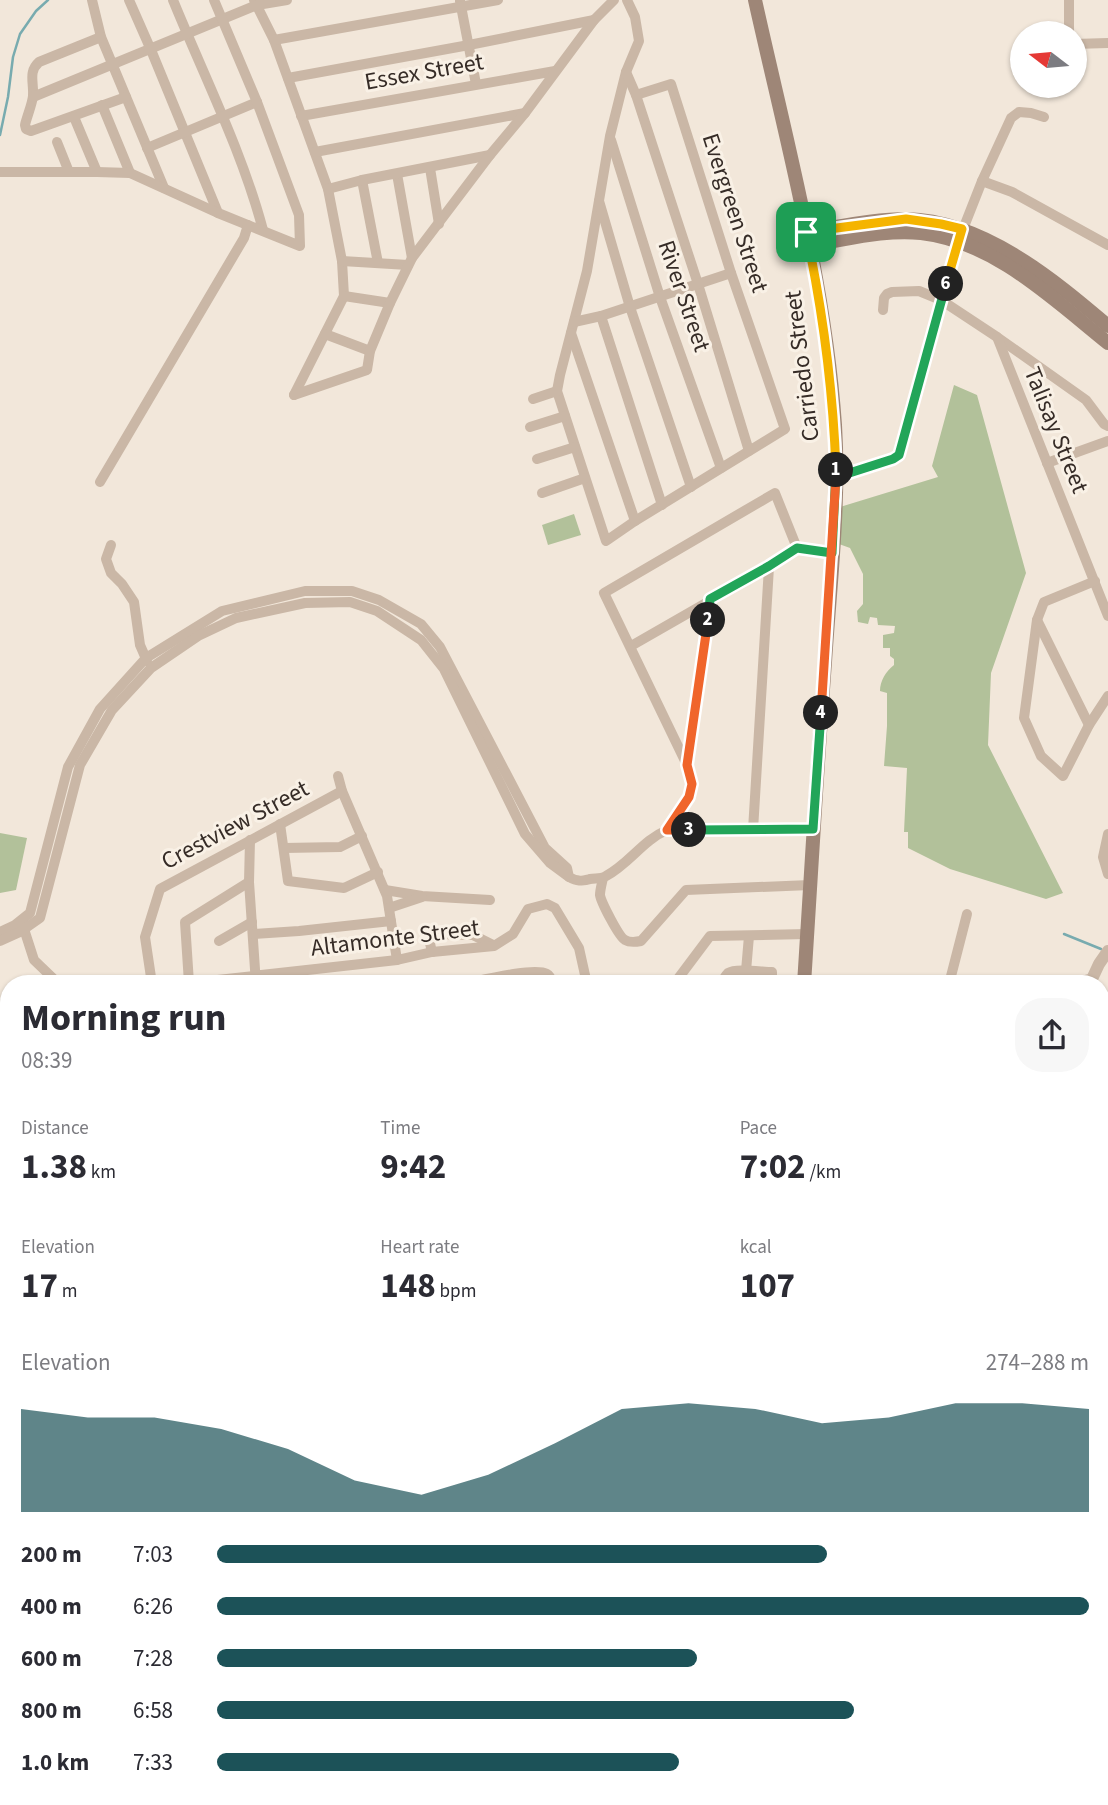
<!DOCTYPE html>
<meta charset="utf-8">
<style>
:root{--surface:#fff;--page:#f7f7f7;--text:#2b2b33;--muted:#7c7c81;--accent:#1c5258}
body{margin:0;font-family:"Source Sans 3",sans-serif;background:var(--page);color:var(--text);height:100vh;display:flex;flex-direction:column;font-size:26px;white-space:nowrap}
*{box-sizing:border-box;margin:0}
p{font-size:23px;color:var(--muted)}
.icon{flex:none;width:38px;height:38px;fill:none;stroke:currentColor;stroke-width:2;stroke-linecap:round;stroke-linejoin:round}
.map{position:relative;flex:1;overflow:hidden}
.panel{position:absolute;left:0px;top:975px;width:1110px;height:831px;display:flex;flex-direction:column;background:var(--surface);border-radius:28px 28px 0 0;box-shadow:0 2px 5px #0004}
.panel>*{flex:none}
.needle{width:46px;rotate:286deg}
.fabs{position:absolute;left:1010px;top:21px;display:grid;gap:14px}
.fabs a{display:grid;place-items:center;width:77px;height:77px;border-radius:50%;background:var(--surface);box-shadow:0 2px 5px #0004;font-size:35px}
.pin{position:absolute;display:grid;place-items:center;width:60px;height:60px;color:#fff;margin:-30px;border-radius:14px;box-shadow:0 4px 10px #0006}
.km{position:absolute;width:35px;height:35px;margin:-18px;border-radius:50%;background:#222;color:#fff;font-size:19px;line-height:35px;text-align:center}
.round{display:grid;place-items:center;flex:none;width:74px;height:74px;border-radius:28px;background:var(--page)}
.summary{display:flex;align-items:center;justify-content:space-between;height:119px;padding:0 21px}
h1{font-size:38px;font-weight:700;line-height:52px}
.metrics{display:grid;grid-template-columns:repeat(3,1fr);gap:10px;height:119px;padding:7px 21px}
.metrics div{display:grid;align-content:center}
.metrics b{font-size:35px;font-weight:700}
.metrics small{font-size:19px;font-weight:400}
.metrics p{font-size:19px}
.chart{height:196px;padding:14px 21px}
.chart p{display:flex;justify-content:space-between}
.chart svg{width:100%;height:126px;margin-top:7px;fill:var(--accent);opacity:.7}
ul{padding:0 21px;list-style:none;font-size:23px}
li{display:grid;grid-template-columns:112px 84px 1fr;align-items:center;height:52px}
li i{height:18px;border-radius:9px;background:var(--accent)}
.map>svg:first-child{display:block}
</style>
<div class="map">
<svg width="1108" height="1805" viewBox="0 0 1108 1805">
<rect width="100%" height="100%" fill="#f2e7da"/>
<g fill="#b2c19a">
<path d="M954,385L977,395L1026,573L991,673L988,745L1063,893L1046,899L950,869L908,848V832H904L907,768L884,766L887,726V693L880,691C880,681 886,671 894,665V659L890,656V648H883V635L894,633L895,626L878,625L877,618L870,617L868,624L858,622L857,611L863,604V574L850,548L839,544L840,507L938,477L932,466Z"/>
<path d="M574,514L581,535L548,545L542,525Z"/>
<path d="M0,833L27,838L16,890L0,893Z"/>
</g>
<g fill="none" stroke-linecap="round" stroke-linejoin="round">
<g stroke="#78abaf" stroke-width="2.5">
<path d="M0,135L8,97L13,57L20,34L36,11L48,0"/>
<path d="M1064,934L1101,949"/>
<path d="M1101,1194L1108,1183"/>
<path d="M1101,1415L1108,1427"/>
<path d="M1101,1499L1108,1487"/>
<path d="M1101,1515L1108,1518"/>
</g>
<g stroke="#cab7a6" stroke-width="10">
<path d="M92,0L101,37L164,188"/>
<path d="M129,0L151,50L218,213"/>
<path d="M173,0C204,76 242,151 263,230"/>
<path d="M254,0L274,40L328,189L342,261L344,296L294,395"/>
<path d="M627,0L635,17L639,41L626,72L610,136L587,271L560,375L557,391L606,541L635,521L785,429L731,273L671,84L636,95"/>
<path d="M460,1L476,84"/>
<path d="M1069,33V0"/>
<path d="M101,37L39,62C28,72 34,82 33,96C32,105 27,116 25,125L26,129L31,131L126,97"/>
<path d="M274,40L498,0"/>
<path d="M1074,44L1108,43"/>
<path d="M626,72L636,95L698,284L749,451"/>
<path d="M288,78L469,45L594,20"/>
<path d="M33,97L257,5L287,0"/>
<path d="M102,105L130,173"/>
<path d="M301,116L555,71"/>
<path d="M74,117L97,172"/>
<path d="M611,140L660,297L721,468"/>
<path d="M57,142L69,172"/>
<path d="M147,148L257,102"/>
<path d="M315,152L525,113"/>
<path d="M430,168L439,224"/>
<path d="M0,172H97L130,173L218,213L300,246L299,215L257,102L214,0"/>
<path d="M397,174L412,258"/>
<path d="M362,180L378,263"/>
<path d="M982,181L1011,118L1019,112L1031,113L1044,117"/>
<path d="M328,189L362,180L490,155"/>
<path d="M599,201L630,307L691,487"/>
<path d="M342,261L408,265"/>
<path d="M344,296L390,303"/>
<path d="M883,310L884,298L887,294L892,292L919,291L941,300L997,337L1086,400L1104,424L1108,426"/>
<path d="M601,316L662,505"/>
<path d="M574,322L601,316L731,273"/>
<path d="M571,333L635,521"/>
<path d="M325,334L370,351"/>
<path d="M997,337L1108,616"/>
<path d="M294,395L367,370L370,351L390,303L412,258L490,155L525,113L594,20L614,0"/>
<path d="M533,399L557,391"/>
<path d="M530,427L565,416"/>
<path d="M537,459L575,447"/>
<path d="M1047,463L1108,441"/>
<path d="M836,477L893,459L899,455L958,242L982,181L1012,192L1108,245"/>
<path d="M100,482L244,238L248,225"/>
<path d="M542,493L585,478"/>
<path d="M111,545L106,559L111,573L122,584L134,602L140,645L147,661"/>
<path d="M1095,581L1044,602L1037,620L1024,718L1041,756L1063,776L1089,725L1108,696"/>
<path d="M1037,620L1089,725"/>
<path d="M631,646L769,567L797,548L832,553"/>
<path d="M687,764L710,599"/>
<path d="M338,776L342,791L387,896L397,960"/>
<path d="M280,824L288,881L344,888L378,872"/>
<path d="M667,830L689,797L692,784L687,765L604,593L775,493L797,548"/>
<path d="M753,830L769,567"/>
<path d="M1108,834L1103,857L1108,874"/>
<path d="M250,840L249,882L256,984"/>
<path d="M284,848L340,847L362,836"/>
<path d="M603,878C602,883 600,890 600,895C601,902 619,937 625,940C630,943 636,942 641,941L686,890L810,885"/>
<path d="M385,890L422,896L490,900"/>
<path d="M389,908L422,897"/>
<path d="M24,929L34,960L59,984"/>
<path d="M0,932L15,925L30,913L68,767L100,709L146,658L222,611L305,591H352L379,600L421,624L440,647L545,848L567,868L569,877C578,882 581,881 590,879C596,878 601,879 606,876C629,864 643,840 667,830L813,829"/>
<path d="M253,934L299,931L391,921"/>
<path d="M0,941L20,932L40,918L80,765L112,710L151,668L198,636L236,618L305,603L350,602L377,611L421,640L444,669L525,834L550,863L569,877"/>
<path d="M219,941L252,922"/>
<path d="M432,952L429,939L431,934L473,935L493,945"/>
<path d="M746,971L749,936"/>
<path d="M189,983L185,922L249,882"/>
<path d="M152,984L145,937L160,889L342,791"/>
<path d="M181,984L397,960L432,952L494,946L513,934L528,909L547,904L555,908L579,948L587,984"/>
<path d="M463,984C479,981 534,967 547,974C551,976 551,980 552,984"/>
<path d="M674,984L710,936L807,934"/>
<path d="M721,984C722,981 726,975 728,973C736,968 762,972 772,972V984"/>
<path d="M949,984L967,914"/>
<path d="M0,1210L9,1211"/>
<path d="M0,1237H9"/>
<path d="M1101,1239L1108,1243"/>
<path d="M0,1264L9,1265"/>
<path d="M1101,1282L1108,1261"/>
<path d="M0,1289L9,1290"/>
<path d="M1101,1319L1108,1343"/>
<path d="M0,1322L4,1323"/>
<path d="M1101,1358L1108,1355"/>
<path d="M1101,1435L1108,1447"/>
<path d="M1101,1483L1108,1472"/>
<path d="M1101,1525L1108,1528"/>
<path d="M1101,1549L1108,1543"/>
<path d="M0,1558L7,1539"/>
<path d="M0,1576L9,1579"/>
<path d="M1101,1594L1108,1588"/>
<path d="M1101,1609L1108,1618"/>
<path d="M1101,1636L1108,1630"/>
<path d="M1101,1675L1108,1670"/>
<path d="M1101,1715L1108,1709"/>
<path d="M1101,1755L1108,1749"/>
<path d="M1101,1794L1108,1788"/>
<path d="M1070,1797L1076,1805"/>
<path d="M1086,1805L1096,1797"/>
</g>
<g stroke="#cab7a6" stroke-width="12">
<path d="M1077,984L1092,979L1099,964L1108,951"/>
<path d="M0,1436L9,1441"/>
<path d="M0,1660L9,1659"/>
</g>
<g stroke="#9e8677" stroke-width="14">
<path d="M755,0C786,140 825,281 835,425C840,504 830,584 825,662C817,769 811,876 804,984"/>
<path d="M806,232C839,227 874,219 907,219C983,221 1053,279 1108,326"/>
<path d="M809,245C845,240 884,229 921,233C994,241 1053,299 1108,343"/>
<path d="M745,1805V1797"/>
</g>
</g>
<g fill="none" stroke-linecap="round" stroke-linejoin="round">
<defs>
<path id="split-1" d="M806,232C823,311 833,390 836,470"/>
<path id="split-2" d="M708,620L710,599L769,566L797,548L832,553L836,470"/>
<path id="split-3" d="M689,830H667L689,797L692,784L687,765L708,620"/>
<path id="split-4" d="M689,830L813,829L821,713"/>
<path id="split-5" d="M821,713L836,477L840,476"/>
<path id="split-6" d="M840,476L893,459L899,455L946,284"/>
<path id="split-7" d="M806,232L906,219L941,224L962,229L946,284"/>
</defs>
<use href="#split-1" stroke="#fff" stroke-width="14"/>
<use href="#split-2" stroke="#fff" stroke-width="14"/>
<use href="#split-3" stroke="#fff" stroke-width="14"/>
<use href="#split-4" stroke="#fff" stroke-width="14"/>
<use href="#split-5" stroke="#fff" stroke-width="14"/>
<use href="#split-6" stroke="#fff" stroke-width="14"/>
<use href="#split-7" stroke="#fff" stroke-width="14"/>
<use href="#split-1" stroke="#f5b400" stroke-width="9"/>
<use href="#split-2" stroke="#22a559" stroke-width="9"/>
<use href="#split-3" stroke="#f0652b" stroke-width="9"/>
<use href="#split-4" stroke="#22a559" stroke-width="9"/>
<use href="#split-5" stroke="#f0652b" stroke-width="9"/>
<use href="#split-6" stroke="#22a559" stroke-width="9"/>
<use href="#split-7" stroke="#f5b400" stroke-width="9"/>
</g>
<g text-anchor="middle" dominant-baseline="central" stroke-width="6" stroke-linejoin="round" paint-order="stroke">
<g font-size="24" fill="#362c27" stroke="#f9f1e6">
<text transform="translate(424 72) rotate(-10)">Essex Street</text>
<text transform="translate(735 213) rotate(72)">Evergreen Street</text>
<text transform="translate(684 296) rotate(71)">River Street</text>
<text transform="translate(802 366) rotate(-97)">Carriedo Street</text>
<text transform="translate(1056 430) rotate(68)">Talisay Street</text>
<text transform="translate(235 825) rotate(-28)">Crestview Street</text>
<text transform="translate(395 938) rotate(-7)">Altamonte Street</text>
</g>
</g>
</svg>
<div class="fabs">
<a><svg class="needle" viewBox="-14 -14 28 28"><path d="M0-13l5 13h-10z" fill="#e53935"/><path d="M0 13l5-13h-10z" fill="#7c7c81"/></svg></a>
</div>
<div class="pin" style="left:806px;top:232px;background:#1e9e55"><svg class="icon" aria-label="arrive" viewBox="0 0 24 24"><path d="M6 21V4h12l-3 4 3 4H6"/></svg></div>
<b class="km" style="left:836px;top:470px">1</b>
<b class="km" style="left:708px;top:620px">2</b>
<b class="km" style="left:689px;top:830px">3</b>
<b class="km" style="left:821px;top:713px">4</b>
<b class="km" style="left:946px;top:284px">6</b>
<section class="panel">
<div class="summary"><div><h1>Morning run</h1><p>08:39</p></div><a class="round"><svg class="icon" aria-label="share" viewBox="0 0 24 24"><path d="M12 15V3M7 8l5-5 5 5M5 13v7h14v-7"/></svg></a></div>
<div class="metrics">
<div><p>Distance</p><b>1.38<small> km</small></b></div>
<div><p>Time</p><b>9:42</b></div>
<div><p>Pace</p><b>7:02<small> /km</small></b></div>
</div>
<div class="metrics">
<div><p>Elevation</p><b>17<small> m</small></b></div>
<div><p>Heart rate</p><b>148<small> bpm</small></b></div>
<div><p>kcal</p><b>107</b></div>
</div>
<div class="chart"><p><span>Elevation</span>274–288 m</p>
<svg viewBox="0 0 160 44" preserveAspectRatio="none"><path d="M0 44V8L10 11L20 11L30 15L40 22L50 33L60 38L70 31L80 20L90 8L100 6L110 8L120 13L130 11L140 6L150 6L160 8V44z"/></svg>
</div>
<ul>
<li><b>200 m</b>7:03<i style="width:70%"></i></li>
<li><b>400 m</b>6:26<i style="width:100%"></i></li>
<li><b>600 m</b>7:28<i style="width:55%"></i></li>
<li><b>800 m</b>6:58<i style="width:73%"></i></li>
<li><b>1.0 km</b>7:33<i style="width:53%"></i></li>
</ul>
</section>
</div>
